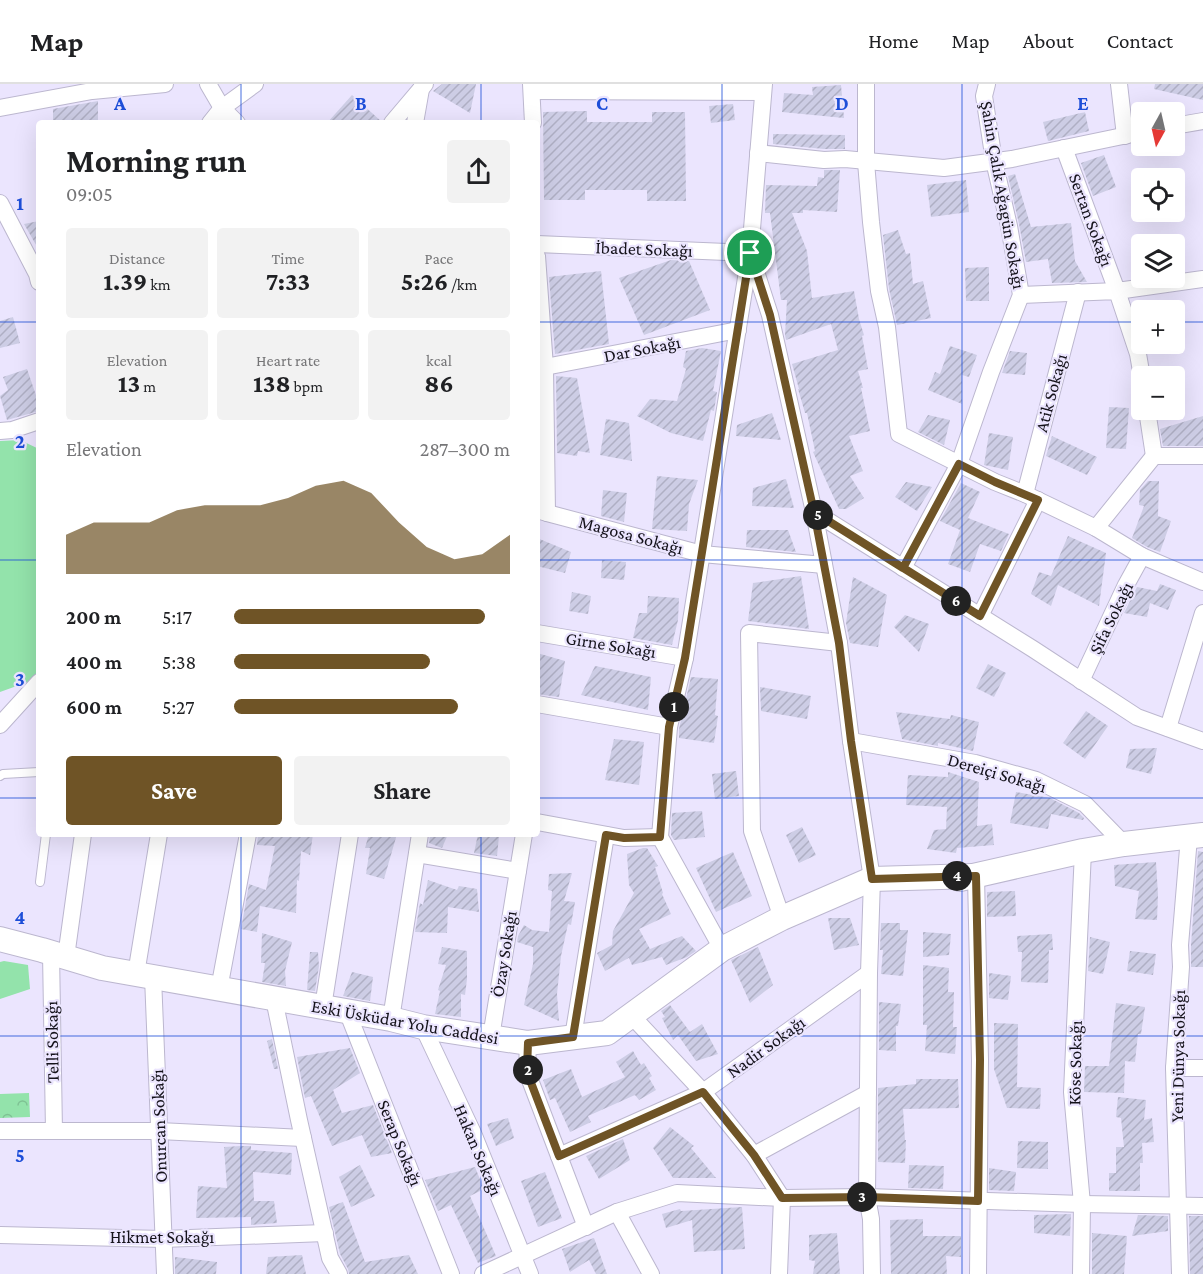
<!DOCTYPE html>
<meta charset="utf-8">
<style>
:root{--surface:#fff;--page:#f2f2f2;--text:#202124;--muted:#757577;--line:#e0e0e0;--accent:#6f5426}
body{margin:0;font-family:"Crimson Pro",serif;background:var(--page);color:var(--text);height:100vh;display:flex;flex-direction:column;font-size:22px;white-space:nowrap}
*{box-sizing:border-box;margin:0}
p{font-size:20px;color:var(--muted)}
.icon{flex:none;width:33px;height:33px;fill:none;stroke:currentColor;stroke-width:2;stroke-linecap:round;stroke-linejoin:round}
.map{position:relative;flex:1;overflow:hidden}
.details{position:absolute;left:36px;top:36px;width:504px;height:717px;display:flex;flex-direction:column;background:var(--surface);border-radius:6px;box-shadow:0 6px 24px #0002}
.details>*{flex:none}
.needle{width:39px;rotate:188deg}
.fabs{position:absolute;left:1131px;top:18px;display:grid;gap:12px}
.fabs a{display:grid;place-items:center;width:54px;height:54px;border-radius:6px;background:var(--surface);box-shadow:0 6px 24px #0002;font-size:30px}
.pin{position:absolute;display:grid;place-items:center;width:51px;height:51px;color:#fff;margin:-26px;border:3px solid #fff;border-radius:50%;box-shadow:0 2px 6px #0007}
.km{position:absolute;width:30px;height:30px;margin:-15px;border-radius:50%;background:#222;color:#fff;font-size:16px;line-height:30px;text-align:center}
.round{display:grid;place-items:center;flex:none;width:63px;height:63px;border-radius:6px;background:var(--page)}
.headline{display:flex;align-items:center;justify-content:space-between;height:102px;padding:0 30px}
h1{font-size:33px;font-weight:700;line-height:45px}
.metrics{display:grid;grid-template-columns:repeat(3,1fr);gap:9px;height:102px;padding:6px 30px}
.metrics div{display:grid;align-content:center;border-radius:6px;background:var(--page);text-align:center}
.metrics b{font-size:26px;font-weight:700}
.metrics small{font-size:16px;font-weight:400}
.metrics p{font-size:16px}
.chart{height:168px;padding:12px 30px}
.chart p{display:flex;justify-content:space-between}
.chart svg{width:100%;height:108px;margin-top:6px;fill:var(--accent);opacity:.7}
.button{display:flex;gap:12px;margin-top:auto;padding:12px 30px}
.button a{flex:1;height:69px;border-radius:6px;background:var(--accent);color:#fff;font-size:24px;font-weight:700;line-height:69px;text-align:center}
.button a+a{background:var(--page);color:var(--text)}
ul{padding:0 30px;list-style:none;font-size:20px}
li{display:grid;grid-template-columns:96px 72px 1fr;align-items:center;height:45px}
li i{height:15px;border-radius:8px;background:var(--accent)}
header{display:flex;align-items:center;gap:36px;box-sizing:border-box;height:84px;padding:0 30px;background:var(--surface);border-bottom:2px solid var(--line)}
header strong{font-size:28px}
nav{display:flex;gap:33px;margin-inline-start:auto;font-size:21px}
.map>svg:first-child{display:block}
</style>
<header>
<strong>Map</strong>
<nav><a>Home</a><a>Map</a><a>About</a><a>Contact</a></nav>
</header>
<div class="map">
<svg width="1203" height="1190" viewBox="0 0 1203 1190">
<defs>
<pattern id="park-crowns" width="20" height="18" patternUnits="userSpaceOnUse" patternTransform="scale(1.5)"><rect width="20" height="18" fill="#93e3ab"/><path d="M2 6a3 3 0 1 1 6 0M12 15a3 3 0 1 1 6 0" fill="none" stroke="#7ec293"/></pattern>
<pattern id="building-hatch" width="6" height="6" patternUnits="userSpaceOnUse" patternTransform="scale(1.5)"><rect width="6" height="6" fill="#cdcde5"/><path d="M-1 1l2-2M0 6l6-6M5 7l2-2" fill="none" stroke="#afafc4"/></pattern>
</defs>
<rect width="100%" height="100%" fill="#ebe5fe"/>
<g fill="#93e3ab">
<path d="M20,356L39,365V594L0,608V357Z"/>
<path d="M4,877L28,881L30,905L0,915V878Z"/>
</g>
<path fill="url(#park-crowns)" d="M29,1009L30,1033L0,1034V1010Z"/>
<g fill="url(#building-hatch)">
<path d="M442,0H476L470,29L433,7Z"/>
<path d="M1155,0H1203V16L1154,5Z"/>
<path d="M841,1L844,34L782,28L784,9L813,11L812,3Z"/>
<path d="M352,11L382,38V39H327Z"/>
<path d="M98,17V39H53V25Z"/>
<path d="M733,20L735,36L711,39L709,22Z"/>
<path d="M587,27V38H652V28H685L686,117H647V106H585V116H544L543,28Z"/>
<path d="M1085,28L1089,47L1048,57L1043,38Z"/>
<path d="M773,50L845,51V65H824L773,60Z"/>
<path d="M1104,71L1116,103L1093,112L1081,79Z"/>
<path d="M824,86H840L837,128L803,126V129H792L807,167L812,214L854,207L859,235L864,251L862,252L868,285L858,287L863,304H861L870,347L849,352L863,387L850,392L864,414L846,425H839L813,368L815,367L807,329H805L798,305H799L792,280L838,266L831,240L786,256L785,251L787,216H781L770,129H765L766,101L817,102L818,93L824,94Z"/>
<path d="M1015,90L1031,143L1071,139L1075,177L1087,198L1052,199L1048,175L1026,178L1019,140L1008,92Z"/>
<path d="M966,96L969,128L931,133L927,101Z"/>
<path d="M39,137V166L24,140Z"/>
<path d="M898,146L906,170L910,169L913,200L923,197L931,234L897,241L889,205L883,151Z"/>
<path d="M671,176L689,177L710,226L644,251L619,194Z"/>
<path d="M989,183V217H966L965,184Z"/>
<path d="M601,187L609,260L555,270L549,193Z"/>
<path d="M13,233L20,259L0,264V237Z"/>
<path d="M950,262L977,271L969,293L962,291V320L928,306L935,288L940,290Z"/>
<path d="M702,264L721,267L713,307L717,308L714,327L711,326L703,357L671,349L637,332L650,315L677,317L686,285L683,283L686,267Z"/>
<path d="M1010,267L1027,269L1025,291L1002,289Z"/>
<path d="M27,285L39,320V327L7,336L0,312L8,306L3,293Z"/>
<path d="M556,292L577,294L590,369L578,367L577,372L557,369Z"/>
<path d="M1109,323L1129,324L1126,365L1106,364Z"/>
<path d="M772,329L781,356L736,352L737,341Z"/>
<path d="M928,331L950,336L944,361L918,348Z"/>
<path d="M1203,332V362H1163L1160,345Z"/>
<path d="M606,335L629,339L632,377L600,371Z"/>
<path d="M989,349L1013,353L1008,386L984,381Z"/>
<path d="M1052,352L1097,373L1087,391L1046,372Z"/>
<path d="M657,392L698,396L689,420L687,447L652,445Z"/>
<path d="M786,395L794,424L752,422L753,404Z"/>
<path d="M1148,397H1159L1158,432L1171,437L1160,468L1147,463L1132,454L1144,422L1139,421L1140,406Z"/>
<path d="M906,398L932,403L917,427L895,413Z"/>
<path d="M961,399L980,408L968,434L1009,450L1001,467L980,460L970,488L948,480L960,446L940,437Z"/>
<path d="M603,406L627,409L624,438L601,432Z"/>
<path d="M747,446H788L796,468L746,463Z"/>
<path d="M1068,452L1106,469L1099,522L1058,501L1051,522L1031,510L1039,488L1051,492Z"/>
<path d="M537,454L571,468L565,489L537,482Z"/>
<path d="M602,476L626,478L624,496L601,494Z"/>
<path d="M801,492L809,545L748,537L753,499Z"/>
<path d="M853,493L887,511L878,563L850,559L846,539Z"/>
<path d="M1160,500L1176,506L1168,526L1150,519L1147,533L1124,529L1137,503L1157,507Z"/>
<path d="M572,508L591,512L588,530L569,527Z"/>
<path d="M648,512L679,514L678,536L672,561L633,554L639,529H647Z"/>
<path d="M905,531L929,540L919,568L894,543Z"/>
<path d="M537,569L565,577L559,613L537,610Z"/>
<path d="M988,580L1006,589L994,613L976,604Z"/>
<path d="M595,582L651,593L648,626L581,611Z"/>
<path d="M691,593L718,595L715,631L718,632L714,659L679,654V645Z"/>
<path d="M760,603L811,612L807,635L761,627Z"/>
<path d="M1086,627L1108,642L1085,675L1063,659Z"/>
<path d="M896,628L950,635L951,631L979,638L973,667L938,659V662L902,655Z"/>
<path d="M614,655L644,658L639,701L605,696Z"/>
<path d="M1157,664L1151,690L1126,684L1130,665Z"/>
<path d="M736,687L739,712L715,715L712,690Z"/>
<path d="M948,688L979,698L977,742L992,740L994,761L957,764L956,769L927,765L934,746L946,745L947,723L906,721L908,691L948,693Z"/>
<path d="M1016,708L1050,714L1079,729L1084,734L1083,736L1051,730L1048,745L1010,739Z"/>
<path d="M702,727L705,753L674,756L671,751L672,729Z"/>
<path d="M802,743L816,771L799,779L786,751Z"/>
<path d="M258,750H313L310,771L301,767L299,797L297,796L296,829L260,822L257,848L241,845L249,800L266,806L275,762L257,761Z"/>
<path d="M369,750H397L384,795L366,790L370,764H365Z"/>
<path d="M430,750H448L442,764L429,759Z"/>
<path d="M478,750L499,752L497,772L474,769Z"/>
<path d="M643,764H647L658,782L655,783L663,809L662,810L671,830L639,845L650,865L682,852L696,867L687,873L666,881L662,873L632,881L629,874L634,871L605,887L597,869L612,861L613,847L634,809L629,801L627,770Z"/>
<path d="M1198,767L1203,768V883H1191V861Z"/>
<path d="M733,768L752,812L716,828L696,784Z"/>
<path d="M1156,778L1158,811L1157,836L1135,835L1139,807L1115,802L1114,781Z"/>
<path d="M572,789L564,817L575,818L571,841L568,840L561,872L557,910L559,937L524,921L533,880V863L517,858L518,852L524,841L532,846L549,848L552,807L548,806L549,790Z"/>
<path d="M428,796L457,806L459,802L477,805L479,828L448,823L447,849L415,848L420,819L423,821Z"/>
<path d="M1015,807L1016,832L987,833V808Z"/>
<path d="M828,834H850L859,861L834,866Z"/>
<path d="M881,839H900V846H908L903,892L881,890L883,866H880Z"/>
<path d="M923,848L951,850L949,871L923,873Z"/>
<path d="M262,849L292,858L285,887L286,902L262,898L265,879H261Z"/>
<path d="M1052,850L1053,866H1049L1048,899L1021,898L1022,868H1018L1017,852Z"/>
<path d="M1090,853L1110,858L1103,890L1088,887Z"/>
<path d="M442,863L467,867V895L465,911L461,910V933L435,930L440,907L438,906L446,881L438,880Z"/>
<path d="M758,863L773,901L750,919L731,876Z"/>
<path d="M1130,867L1156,870L1153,891L1127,887Z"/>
<path d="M310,868H318L319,882L315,907L307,906Z"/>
<path d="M923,881L949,884L948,908H954L953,943H957L955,970L925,967L927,941H923Z"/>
<path d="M352,888L373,893L370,917L343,912Z"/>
<path d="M989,889L1011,892L1008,916L989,914Z"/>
<path d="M879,918L901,920L898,942H896V967L879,966Z"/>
<path d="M1116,919L1145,923L1141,950H1138L1135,978L1125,977L1124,1009L1084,1008L1085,982H1109Z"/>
<path d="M670,921L690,948L702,940L718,970L696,977L678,951L673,956L662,934L665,933L661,927Z"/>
<path d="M994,939L1018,940L1017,1003L1041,1004L1040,1025L1007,1024L994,985Z"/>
<path d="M272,955L278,985H274L267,957Z"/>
<path d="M350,964L360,989L333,1006L342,1029L373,1021L392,1069L371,1073L362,1051L332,1062L311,1012L305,1014L297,973Z"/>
<path d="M633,967L641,981L644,979L652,992L649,994L656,1006L639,1016L635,1011L588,1032L591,1038L570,1048L555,1014L550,1016L543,996L571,985L582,1013L625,993L616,978Z"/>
<path d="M916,995H958L959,1024L903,1025L905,1056H906L905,1079L878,1078V1004L916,1000Z"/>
<path d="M1118,1013L1146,1016L1144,1036L1152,1034L1154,1058L1142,1059L1143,1079H1140V1107H1109V1089H1116V1063H1124L1121,1034L1116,1033Z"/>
<path d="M508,1034L514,1054L496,1062L487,1040Z"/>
<path d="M670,1043L694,1062L691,1064L716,1094H673L653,1064Z"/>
<path d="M623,1055L630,1076L599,1095L586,1072Z"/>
<path d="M1018,1057L1048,1058V1085L1017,1084Z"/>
<path d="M241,1062H251V1066L292,1069L291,1091L253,1088L254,1117H274L277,1139L251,1141V1133L196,1134L198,1102L227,1104L224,1063Z"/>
<path d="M360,1081L375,1112L351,1123L339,1093Z"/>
<path d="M909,1081L944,1082L943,1105L908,1104Z"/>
<path d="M475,1083L484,1105L470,1112L496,1172L478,1179L451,1121L438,1127L425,1096Z"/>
<path d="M989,1084L1016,1088L1014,1107L989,1106Z"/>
<path d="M545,1088L562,1134L538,1143L521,1097Z"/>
<path d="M343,1118L365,1178L409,1171L418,1190H349L348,1185L340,1170L329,1123Z"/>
<path d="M742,1123L745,1165L694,1168L692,1136L666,1144L662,1130L680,1125L681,1127Z"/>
<path d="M1071,1130L1070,1152L1034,1149V1131Z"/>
<path d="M1138,1131L1168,1132V1147L1132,1152Z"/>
<path d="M1189,1132H1203V1190H1190Z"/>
<path d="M923,1135V1152H961V1173L946,1172L947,1190H891L890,1136Z"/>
<path d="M837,1149L840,1190H813L815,1177L809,1176V1151Z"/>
<path d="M1092,1149L1127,1152L1124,1190H1092Z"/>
<path d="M594,1154L607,1190H596L589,1176L570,1188L562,1165Z"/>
<path d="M302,1171L306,1190H266L268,1173Z"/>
<path d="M175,1173L217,1178L216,1190H175Z"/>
</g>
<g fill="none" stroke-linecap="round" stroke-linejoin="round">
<defs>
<g id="lane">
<path d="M0,692L3,690L39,688"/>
<path d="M40,798L46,750"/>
</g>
<g id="street">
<path d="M208,0L222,24L237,39"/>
<path d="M531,0L533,39"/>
<path d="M764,0L750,169L770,231L814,428L839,559L851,657L872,795L869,889L867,1113L871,1135L872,1190"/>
<path d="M866,0V78L871,138L879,207L887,243L899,350L995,398L1025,410L1096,444L1142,472L1203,498"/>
<path d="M1119,0L1125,52"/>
<path d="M532,7L763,8"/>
<path d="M0,24L92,7L165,0"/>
<path d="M210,39L222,24L255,0"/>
<path d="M392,39L425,0"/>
<path d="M415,39L421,5"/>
<path d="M1174,42L1203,37"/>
<path d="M1064,64L1117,207L1203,195"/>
<path d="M758,69L824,76L845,75L944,84L1012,75L1142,48"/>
<path d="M0,119L37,190L39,198"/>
<path d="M537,160L750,169L685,574L669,643L660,753L722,865"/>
<path d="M537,172L545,283L547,429L537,426"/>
<path d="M1021,211L1117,207L1138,270L1142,293"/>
<path d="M545,283L738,246"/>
<path d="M1147,326L1154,372"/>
<path d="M0,347L12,346L39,337"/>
<path d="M1025,410L1078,208"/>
<path d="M814,428L1033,565L1137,633L1203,657"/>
<path d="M547,429L702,470L824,481"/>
<path d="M1096,444L1154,372H1203"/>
<path d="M903,484L959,380L991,288L1021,211L1009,142L994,77L984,12L987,0"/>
<path d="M980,532L1038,416"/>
<path d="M537,549L685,574"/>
<path d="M1081,597L1126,501L1142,472"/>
<path d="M537,620L669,643"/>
<path d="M0,641L39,598"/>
<path d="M1168,644L1203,529"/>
<path d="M851,657L975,679L1036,696L1085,720L1124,760"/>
<path d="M537,738L624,754L660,753"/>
<path d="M417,770L518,787"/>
<path d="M976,792L980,976L978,1190"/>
<path d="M782,834L752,747L749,549L839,559"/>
<path d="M51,869L54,1047"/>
<path d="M66,873L83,750"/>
<path d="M136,890L159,750"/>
<path d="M153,893L165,1190"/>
<path d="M219,905L248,750"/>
<path d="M274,915L299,1036L330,1174L339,1190"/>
<path d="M323,923L350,750"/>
<path d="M347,927L451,1190"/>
<path d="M631,931L703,1008L754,1071L782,1114L779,1190"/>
<path d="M391,935L420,750"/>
<path d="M423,943L473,1049L530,1190"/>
<path d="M491,953L524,750"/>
<path d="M573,953L606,751"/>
<path d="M528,959L527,985L530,996L586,1143"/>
<path d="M1174,984H1203"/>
<path d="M0,1047H159L303,1054"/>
<path d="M754,1071L868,1009"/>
<path d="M559,1072L703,1008L869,889"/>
<path d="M617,1128L651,1190"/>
<path d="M0,1151L163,1155L325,1149"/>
<path d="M483,1190L617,1128L677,1109L782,1114L867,1113L1082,1120L1203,1122"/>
<path d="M1081,1190L1082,1120L1072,1008L1083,767"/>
<path d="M1180,1190L1174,984L1181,883L1180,861L1189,753"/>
</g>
<g id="secondary">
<path d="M960,795L1083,767L1124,760L1203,751"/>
<path d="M0,855L42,866L102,884L391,935L423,943L528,959L607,949L722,865L782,834L872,795L976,792"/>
</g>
</defs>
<use href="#lane" stroke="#bcb7cf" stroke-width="10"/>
<use href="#street" stroke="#bcb7cf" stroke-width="18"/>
<use href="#secondary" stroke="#bcb7cf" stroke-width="26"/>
<use href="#lane" stroke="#fff" stroke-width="8"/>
<use href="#street" stroke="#fff" stroke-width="16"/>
<use href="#secondary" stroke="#fff" stroke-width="24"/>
</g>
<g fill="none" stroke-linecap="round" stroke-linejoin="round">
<defs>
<path id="route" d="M750,169L685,574L669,643L660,753L624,754L606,751L573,953L528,959L527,985L530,996L559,1072L703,1008L754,1071L782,1114L867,1113L978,1117L980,976L976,792L872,795L851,657L839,559L814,428L903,484L959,380L995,398L1038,416L980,532L814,428L770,231L750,169"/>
</defs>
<use href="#route" stroke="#fff" stroke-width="12"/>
<use href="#route" stroke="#6f5426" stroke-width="8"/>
</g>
<path fill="none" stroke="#1d4ed8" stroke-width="1.5" stroke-opacity="0.55" d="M241,0V39M481,0V39M722,0V1190M962,0V1190M0,238H39M537,238H1142M1174,238H1203M0,476H39M537,476H1203M0,714H39M537,714H1203M241,750V1190M481,750V1190M0,952H1203"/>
<g text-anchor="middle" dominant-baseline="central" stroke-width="4.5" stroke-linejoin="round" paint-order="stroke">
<g font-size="18" fill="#14121a" stroke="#ebe5fe">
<text transform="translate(1003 111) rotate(80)">Şahin Çalık Ağagün Sokağı</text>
<text transform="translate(1091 136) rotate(70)">Sertan Sokağı</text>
<text transform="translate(644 165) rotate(2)">İbadet Sokağı</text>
<text transform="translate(642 265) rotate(-11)">Dar Sokağı</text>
<text transform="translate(1051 309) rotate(-75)">Atik Sokağı</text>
<text transform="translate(631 451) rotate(15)">Magosa Sokağı</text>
<text transform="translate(1111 534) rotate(-64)">Şifa Sokağı</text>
<text transform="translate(611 561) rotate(9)">Girne Sokağı</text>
<text transform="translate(997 689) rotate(16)">Dereiçi Sokağı</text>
<text transform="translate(504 870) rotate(-81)">Özay Sokağı</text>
<text transform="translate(405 938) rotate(10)">Eski Üsküdar Yolu Caddesi</text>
<text transform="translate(52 958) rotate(-91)">Telli Sokağı</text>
<text transform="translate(766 963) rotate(-36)">Nadir Sokağı</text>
<text transform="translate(1178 972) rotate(-89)">Yeni Dünya Sokağı</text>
<text transform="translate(1075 979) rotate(-89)">Köse Sokağı</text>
<text transform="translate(159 1042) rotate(-92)">Onurcan Sokağı</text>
<text transform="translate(400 1059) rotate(68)">Serap Sokağı</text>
<text transform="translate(478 1066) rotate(67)">Hakan Sokağı</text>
<text x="162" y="1153">Hikmet Sokağı</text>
</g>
</g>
<g font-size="20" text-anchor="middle" font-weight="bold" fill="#1d4ed8" stroke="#ebe5fe" stroke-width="4.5" stroke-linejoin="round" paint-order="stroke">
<text x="120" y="26">A</text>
<text x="361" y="26">B</text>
<text x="602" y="26">C</text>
<text x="842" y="26">D</text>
<text x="1083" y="26">E</text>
<text x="20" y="126">1</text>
<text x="20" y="364">2</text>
<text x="20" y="602">3</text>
<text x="20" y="840">4</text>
<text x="20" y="1078">5</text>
</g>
</svg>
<div class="fabs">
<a><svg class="needle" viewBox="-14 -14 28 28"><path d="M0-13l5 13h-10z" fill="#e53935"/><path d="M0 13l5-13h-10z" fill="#757577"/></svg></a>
<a><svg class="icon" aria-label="locate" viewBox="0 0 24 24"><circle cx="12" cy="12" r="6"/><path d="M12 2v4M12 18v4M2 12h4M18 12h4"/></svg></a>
<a><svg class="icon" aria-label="layers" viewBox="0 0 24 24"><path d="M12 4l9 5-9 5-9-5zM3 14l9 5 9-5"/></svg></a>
<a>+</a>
<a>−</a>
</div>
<div class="pin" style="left:750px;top:169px;background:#1e9e55"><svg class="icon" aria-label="arrive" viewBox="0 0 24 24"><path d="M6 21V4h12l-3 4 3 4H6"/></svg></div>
<b class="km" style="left:674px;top:623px">1</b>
<b class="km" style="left:528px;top:986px">2</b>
<b class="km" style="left:862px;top:1113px">3</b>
<b class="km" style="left:957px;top:792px">4</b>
<b class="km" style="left:818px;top:431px">5</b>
<b class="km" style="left:956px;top:517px">6</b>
<section class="details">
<div class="headline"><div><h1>Morning run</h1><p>09:05</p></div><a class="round"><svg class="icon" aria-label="share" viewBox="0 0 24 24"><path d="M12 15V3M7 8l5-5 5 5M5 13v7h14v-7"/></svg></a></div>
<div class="metrics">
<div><p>Distance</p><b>1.39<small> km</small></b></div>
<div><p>Time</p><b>7:33</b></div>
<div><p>Pace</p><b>5:26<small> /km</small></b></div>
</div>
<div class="metrics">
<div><p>Elevation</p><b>13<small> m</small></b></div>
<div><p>Heart rate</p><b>138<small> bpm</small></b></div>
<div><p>kcal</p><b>86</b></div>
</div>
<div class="chart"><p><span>Elevation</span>287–300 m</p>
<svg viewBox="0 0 160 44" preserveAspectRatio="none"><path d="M0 44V28L10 23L20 23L30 23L40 18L50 16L60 16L70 16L80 13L90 8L100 6L110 11L120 23L130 33L140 38L150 36L160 28V44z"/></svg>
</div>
<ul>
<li><b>200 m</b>5:17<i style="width:91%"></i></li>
<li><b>400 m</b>5:38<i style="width:71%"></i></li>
<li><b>600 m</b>5:27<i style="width:81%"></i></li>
</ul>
<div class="button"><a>Save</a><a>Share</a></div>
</section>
</div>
